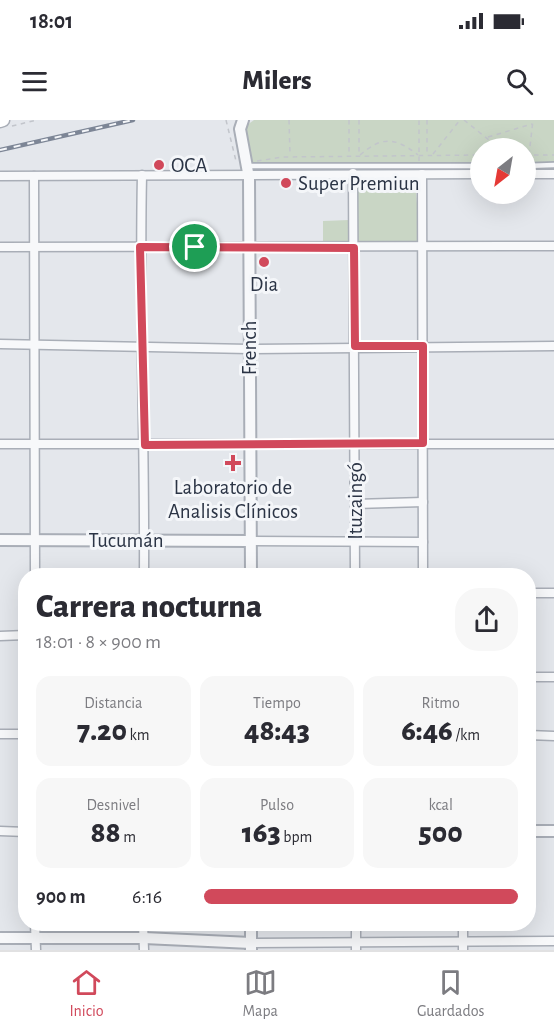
<!DOCTYPE html>
<html lang="es">
<meta charset="utf-8">
<style>
:root{--surface:#fff;--page:#f7f7f7;--text:#2b2b33;--muted:#7c7c81;--line:#e1e1e2;--accent:#d1495b}
body{margin:0;font-family:"Alegreya Sans",sans-serif;background:var(--page);color:var(--text);height:100vh;display:flex;flex-direction:column;font-size:22px;white-space:nowrap}
*{box-sizing:border-box;margin:0}
p{font-size:20px;color:var(--muted)}
.icon{flex:none;width:33px;height:33px;fill:none;stroke:currentColor;stroke-width:2;stroke-linecap:round;stroke-linejoin:round}
.map{position:relative;flex:1;overflow:hidden}
.details{position:absolute;left:18px;top:448px;width:518px;height:363px;display:flex;flex-direction:column;background:var(--surface);border-radius:24px;box-shadow:0 6px 24px #0002}
.details>*{flex:none}
.needle{width:39px;rotate:211deg}
.buttons{position:absolute;left:470px;top:18px;display:grid;gap:12px}
.buttons a{display:grid;place-items:center;width:66px;height:66px;border-radius:50%;background:var(--surface);box-shadow:0 6px 24px #0002;font-size:30px}
.pin{position:absolute;display:grid;place-items:center;width:51px;height:51px;color:#fff;margin:-26px;border:3px solid #fff;border-radius:50%;box-shadow:0 2px 6px #0007}
.round{display:grid;place-items:center;flex:none;width:63px;height:63px;border-radius:24px;background:var(--page)}
.headline{display:flex;align-items:center;justify-content:space-between;height:102px;padding:0 18px}
h1{font-size:33px;font-weight:800;line-height:45px}
.stats{display:grid;grid-template-columns:repeat(3,1fr);gap:9px;height:102px;padding:6px 18px}
.stats div{display:grid;align-content:center;border-radius:15px;background:var(--page);text-align:center}
.stats b{font-size:30px;font-weight:800}
.stats small{font-size:16px;font-weight:400}
.stats p{font-size:16px}
ul{padding:0 18px;list-style:none;font-size:20px}
li{display:grid;grid-template-columns:96px 72px 1fr;align-items:center;height:45px}
li i{height:15px;border-radius:8px;background:var(--accent)}
.status{display:flex;justify-content:space-between;align-items:center;height:42px;padding:0 30px;background:var(--surface);direction:ltr}
.status svg{height:16px;fill:currentColor}
header{display:flex;justify-content:space-between;align-items:center;height:78px;padding:0 18px;background:var(--surface);font-size:27px;font-weight:800}
.menu{display:flex;justify-content:space-around;align-items:center;height:84px;border-top:2px solid var(--line);background:var(--surface);font-size:16px;color:var(--muted)}
.menu a{display:grid;justify-items:center;gap:3px}
.menu .selected{color:var(--accent)}
.map>svg:first-child{display:block}
</style>
<div class="status"><b>18:01</b><svg viewBox="0 0 49 12"><path d="M0 12V9h3v3zM5 12V6h3v6zM10 12V3h3v9zM15 12V0h3v12zM26 1h20v11H26zM47 4h2v5h-2z"/></svg></div>
<header><svg class="icon" aria-label="menu" viewBox="0 0 24 24"><path d="M4 6h16M4 12h16M4 18h16"/></svg>Milers<svg class="icon" aria-label="search" viewBox="0 0 24 24"><circle cx="10" cy="10" r="6"/><path d="M15 15l6 6"/></svg></header>
<div class="map">
<svg width="554" height="830" viewBox="0 0 554 830">
<rect width="100%" height="100%" fill="#e4e7ec"/>
<g fill="#c9d6c5">
<path d="M254,0H554V50H525V28H480V50L250,48L243,8Z"/>
<path d="M415,59L420,121H357V60Z"/>
<path d="M349,100V123H323V101Z"/>
</g>
<g fill="none" stroke-linecap="round" stroke-linejoin="round">
<defs>
<g id="service">
<path d="M249,46H480"/>
<path d="M525,46L554,45"/>
</g>
<g id="minor">
<path d="M353,53L355,456"/>
<path d="M422,54L423,456"/>
<path d="M525,54H554"/>
<path d="M142,55C139,189 145,322 144,456"/>
<path d="M0,56L480,54"/>
<path d="M34,56L35,456"/>
<path d="M0,127L554,126"/>
<path d="M0,224L249,229L554,226"/>
<path d="M0,324H554"/>
<path d="M355,384L423,382"/>
<path d="M251,421L423,422"/>
<path d="M528,473H554"/>
<path d="M0,516L26,515"/>
<path d="M528,557H554"/>
<path d="M0,614H26"/>
<path d="M528,615L554,616"/>
<path d="M0,711L26,712"/>
<path d="M35,804L36,830"/>
<path d="M143,804L144,830"/>
<path d="M463,804V830"/>
<path d="M251,823L554,821"/>
<path d="M356,830V804"/>
</g>
<g id="tertiary">
<path d="M243,0L240,9L249,58L251,456"/>
<path d="M0,420L251,421"/>
<path d="M528,711H554"/>
<path d="M0,818H144L251,823"/>
<path d="M251,830V804"/>
</g>
<path id="secondary" d="M0,1L3,0"/>
</defs>
<use href="#service" stroke="#a9aeb7" stroke-width="8"/>
<use href="#minor" stroke="#a9aeb7" stroke-width="11"/>
<use href="#tertiary" stroke="#a9aeb7" stroke-width="14"/>
<use href="#secondary" stroke="#a9aeb7" stroke-width="15"/>
<g stroke="#c2c5cb" stroke-width="1.5" stroke-dasharray="4.5 4.5" stroke-linecap="butt">
<path d="M226,0L236,41"/>
<path d="M289,0L290,35"/>
<path d="M349,0V35"/>
<path d="M359,0V35"/>
<path d="M427,0V34"/>
<path d="M464,0L499,28"/>
<path d="M12,6L37,0"/>
<path d="M488,17L532,4"/>
<path d="M433,34L460,0"/>
<path d="M360,35C382,16 395,17 418,35"/>
<path d="M525,35H554"/>
<path d="M529,35L533,0"/>
<path d="M257,41L283,37L480,35"/>
<path d="M419,41V0"/>
</g>
<use href="#service" stroke="#f7f8fa" stroke-width="4.5"/>
<use href="#minor" stroke="#f7f8fa" stroke-width="8"/>
<use href="#tertiary" stroke="#f7f8fa" stroke-width="10"/>
<use href="#secondary" stroke="#fff" stroke-width="12"/>
<defs>
<path id="rail" d="M0,30L133,0"/>
</defs>
<use href="#rail" stroke="#7d8696" stroke-width="4.5"/>
<use href="#rail" stroke="#f4f6f9" stroke-width="2" stroke-dasharray="7" stroke-linecap="butt"/>
</g>
<g fill="none" stroke-linecap="round" stroke-linejoin="round">
<defs>
<path id="route" d="M140,127L354,128L355,226H423V323L145,325Z"/>
</defs>
<use href="#route" stroke="#fff" stroke-width="12"/>
<use href="#route" stroke="#d1495b" stroke-width="8"/>
</g>
<g fill="#d1495b" stroke="#f4f6f9" stroke-width="2">
<circle cx="159" cy="45" r="6"/>
<circle cx="286" cy="63" r="6"/>
<circle cx="264" cy="142" r="6"/>
<path d="M230 334h6v6h6v6h-6v6h-6v-6h-6v-6h6z"/>
</g>
<g text-anchor="middle" dominant-baseline="central" stroke-width="6" stroke-linejoin="round" paint-order="stroke">
<g font-size="21" fill="#2b3445" stroke="#f4f6f9" text-anchor="start">
<text x="171" y="45">OCA</text>
<text x="298" y="63">Super Premiun</text>
<text x="264" y="164" text-anchor="middle">Dia</text>
<text x="233" y="367" text-anchor="middle">Laboratorio de<tspan x="233" dy="24">Analisis Clínicos</tspan></text>
</g>
<g font-size="21" fill="#2b3445" stroke="#f4f6f9">
<text transform="translate(249 228) rotate(-90)">French</text>
<text transform="translate(355 381) rotate(-90)">Ituzaingó</text>
<text x="126" y="420">Tucumán</text>
</g>
</g>
</svg>
<div class="buttons">
<a><svg class="needle" viewBox="-14 -14 28 28"><path d="M0-13l5 13h-10z" fill="#e53935"/><path d="M0 13l5-13h-10z" fill="#7c7c81"/></svg></a>
</div>
<div class="pin" style="left:195px;top:127px;background:#1e9e55"><svg class="icon" aria-label="arrive" viewBox="0 0 24 24"><path d="M6 21V4h12l-3 4 3 4H6"/></svg></div>
<section class="details">
<div class="headline"><div><h1>Carrera nocturna</h1><p>18:01 · 8 × 900 m</p></div><a class="round"><svg class="icon" aria-label="share" viewBox="0 0 24 24"><path d="M12 15V3M7 8l5-5 5 5M5 13v7h14v-7"/></svg></a></div>
<div class="stats">
<div><p>Distancia</p><b>7.20<small> km</small></b></div>
<div><p>Tiempo</p><b>48:43</b></div>
<div><p>Ritmo</p><b>6:46<small> /km</small></b></div>
</div>
<div class="stats">
<div><p>Desnivel</p><b>88<small> m</small></b></div>
<div><p>Pulso</p><b>163<small> bpm</small></b></div>
<div><p>kcal</p><b>500</b></div>
</div>
<ul>
<li><b>900 m</b>6:16<i style="width:100%"></i></li>
</ul>
</section>
</div>
<nav class="menu">
<a class="selected"><svg class="icon" aria-label="home" viewBox="0 0 24 24"><path d="M3 11l9-7 9 7M6 9v11h12V9"/></svg>Inicio</a>
<a><svg class="icon" aria-label="map" viewBox="0 0 24 24"><path d="M3 6l6-2 6 2 6-2v14l-6 2-6-2-6 2zM9 4v14M15 6v14"/></svg>Mapa</a>
<a><svg class="icon" aria-label="saved" viewBox="0 0 24 24"><path d="M7 4h10v16l-5-4-5 4z"/></svg>Guardados</a>
</nav>
